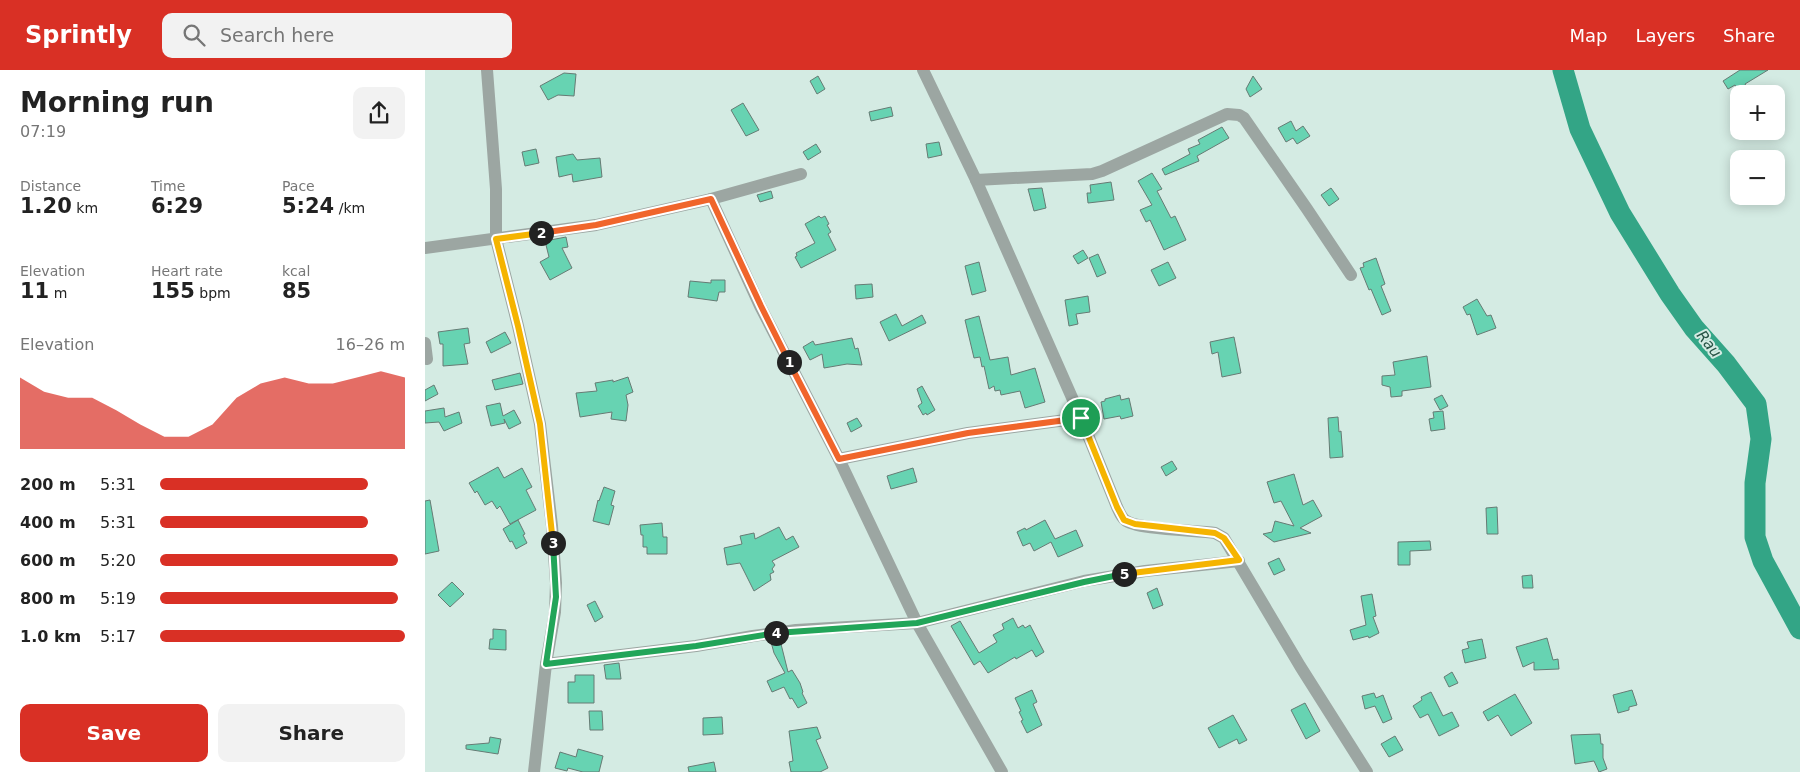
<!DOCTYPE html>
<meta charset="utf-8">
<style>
:root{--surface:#fff;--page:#f2f2f2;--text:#222;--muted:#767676;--accent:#d93025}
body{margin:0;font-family:"DejaVu Sans",sans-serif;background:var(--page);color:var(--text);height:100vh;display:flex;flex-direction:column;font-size:19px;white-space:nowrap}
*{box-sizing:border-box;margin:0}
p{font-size:16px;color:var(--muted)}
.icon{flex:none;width:28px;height:28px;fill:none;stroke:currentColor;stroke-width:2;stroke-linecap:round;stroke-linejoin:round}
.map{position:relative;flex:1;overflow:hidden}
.details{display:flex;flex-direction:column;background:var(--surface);width:425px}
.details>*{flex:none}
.fabs{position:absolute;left:1305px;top:15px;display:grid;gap:10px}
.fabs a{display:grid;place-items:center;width:55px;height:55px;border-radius:10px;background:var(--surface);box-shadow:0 2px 12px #0003;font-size:25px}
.pin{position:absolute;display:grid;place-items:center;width:42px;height:42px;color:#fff;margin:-21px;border:2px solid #fff;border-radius:50%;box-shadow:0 1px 5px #0007}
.km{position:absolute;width:25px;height:25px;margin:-12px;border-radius:50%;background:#222;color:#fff;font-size:14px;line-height:25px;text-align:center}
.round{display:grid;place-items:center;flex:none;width:52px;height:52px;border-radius:10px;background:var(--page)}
.overview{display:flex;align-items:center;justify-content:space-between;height:85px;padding:0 20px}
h1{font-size:28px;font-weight:700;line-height:38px}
.stats{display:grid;grid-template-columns:repeat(3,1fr);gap:8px;height:85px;padding:5px 20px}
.stats div{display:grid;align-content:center}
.stats b{font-size:21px;font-weight:700}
.stats small{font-size:14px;font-weight:400}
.stats p{font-size:14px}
.chart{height:140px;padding:10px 20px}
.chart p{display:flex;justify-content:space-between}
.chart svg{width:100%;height:90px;margin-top:5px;fill:var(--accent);opacity:.7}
.action{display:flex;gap:10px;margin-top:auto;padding:10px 20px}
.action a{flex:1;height:58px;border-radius:10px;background:var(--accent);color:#fff;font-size:20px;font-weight:700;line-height:58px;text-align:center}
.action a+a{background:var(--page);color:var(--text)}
ul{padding:0 20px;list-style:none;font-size:16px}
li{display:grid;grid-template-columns:80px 60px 1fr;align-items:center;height:38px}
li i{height:12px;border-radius:6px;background:var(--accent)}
header{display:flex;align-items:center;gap:30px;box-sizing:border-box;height:70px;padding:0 25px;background:var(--accent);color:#fff}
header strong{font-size:24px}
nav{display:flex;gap:28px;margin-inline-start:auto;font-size:18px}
.search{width:350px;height:45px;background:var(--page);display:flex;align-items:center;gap:12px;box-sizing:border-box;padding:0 18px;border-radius:10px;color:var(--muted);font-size:19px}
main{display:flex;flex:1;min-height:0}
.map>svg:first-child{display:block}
</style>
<header>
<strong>Sprintly</strong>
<div class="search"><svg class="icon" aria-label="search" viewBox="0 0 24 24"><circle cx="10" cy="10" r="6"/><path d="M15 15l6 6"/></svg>Search here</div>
<nav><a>Map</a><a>Layers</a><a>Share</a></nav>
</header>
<main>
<section class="details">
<div class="overview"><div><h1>Morning run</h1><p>07:19</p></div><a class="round"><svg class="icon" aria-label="share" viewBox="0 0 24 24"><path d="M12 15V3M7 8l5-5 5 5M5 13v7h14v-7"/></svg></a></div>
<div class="stats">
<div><p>Distance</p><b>1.20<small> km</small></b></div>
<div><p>Time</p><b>6:29</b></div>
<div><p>Pace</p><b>5:24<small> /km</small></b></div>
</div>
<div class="stats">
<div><p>Elevation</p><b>11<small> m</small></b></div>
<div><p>Heart rate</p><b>155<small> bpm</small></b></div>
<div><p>kcal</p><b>85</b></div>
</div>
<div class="chart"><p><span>Elevation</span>16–26 m</p>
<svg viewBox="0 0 160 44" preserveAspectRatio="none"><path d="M0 44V9L10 16L20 19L30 19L40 25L50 32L60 38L70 38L80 32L90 19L100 12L110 9L120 12L130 12L140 9L150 6L160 9V44z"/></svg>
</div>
<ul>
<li><b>200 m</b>5:31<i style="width:85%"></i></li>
<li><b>400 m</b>5:31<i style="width:85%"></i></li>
<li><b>600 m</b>5:20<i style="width:97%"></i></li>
<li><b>800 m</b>5:19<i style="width:97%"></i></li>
<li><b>1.0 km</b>5:17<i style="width:100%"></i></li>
</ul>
<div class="action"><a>Save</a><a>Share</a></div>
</section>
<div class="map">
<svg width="1375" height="702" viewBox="0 0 1375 702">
<rect width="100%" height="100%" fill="#d4ebe3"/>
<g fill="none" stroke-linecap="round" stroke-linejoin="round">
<path stroke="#33a586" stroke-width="21" d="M1138,0L1155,59L1195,143L1245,224L1269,258L1301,294L1331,334L1336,369L1330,413V467L1338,491L1375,559"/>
</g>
<g fill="#67d3b2" stroke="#667b74">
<path d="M1315,0H1343L1320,14L1322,18L1314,23L1310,15L1303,19L1298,11Z"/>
<path d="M139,3L151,4L149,26L133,25L123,30L115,16Z"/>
<path d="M393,6L400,19L392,24L385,11Z"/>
<path d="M828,6L837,19L825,27L821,19Z"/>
<path d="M318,33L334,60L321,66L306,40Z"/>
<path d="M466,37L468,46L446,51L444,42Z"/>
<path d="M866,51L871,61L878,56L885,66L872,74L868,68L861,72L853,58Z"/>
<path d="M797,57L804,68L772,86L774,91L740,105L737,99L765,84L763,79L775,74L773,70Z"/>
<path d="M514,72L517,85L503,88L501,74Z"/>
<path d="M391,74L396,82L383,90L378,82Z"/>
<path d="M111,79L114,93L100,96L97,82Z"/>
<path d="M148,84L152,90L175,88L177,107L148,112L147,104L134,107L131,87Z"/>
<path d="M727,103L737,119L732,121L746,148L750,146L761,170L739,180L725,150L721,152L715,140L727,135L713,111Z"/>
<path d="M686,112L689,130L663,133L662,123H666L665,115Z"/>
<path d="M617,118L621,138L609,141L603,119Z"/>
<path d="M906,118L914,129L904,136L896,125Z"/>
<path d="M346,121L348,128L335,132L332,125Z"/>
<path d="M394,146L396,148L400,146L404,154L402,155L406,162L403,164L411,180L376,198L370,187L372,186L371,183L390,173L380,154Z"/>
<path d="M141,167L143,177L137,178L147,198L125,210L115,192L124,187L120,171Z"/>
<path d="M658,180L663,188L653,194L648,186Z"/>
<path d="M673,184L681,203L672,207L664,188Z"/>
<path d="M951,188L960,214L956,216L966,241L957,245L946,219L944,220L935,198L939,197L938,193Z"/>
<path d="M554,192L561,221L547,225L540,196Z"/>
<path d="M743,192L751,208L734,216L726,200Z"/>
<path d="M286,210H300V222H294L292,231L263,227L265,211L286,213Z"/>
<path d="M447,214L448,227L431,229L430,215Z"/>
<path d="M663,226L665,242L651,244L653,254L644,256L640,230Z"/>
<path d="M1052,229L1062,246L1066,245L1071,258L1052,265L1045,244L1042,245L1038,237Z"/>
<path d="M471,244L477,256L497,245L501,253L464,271L455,252Z"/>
<path d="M554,246L565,290L583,287L586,305L610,298L620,332L600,338L595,321L576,325L575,320L570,321L569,316L564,319L559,296L557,297L555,287L549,288L540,250Z"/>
<path d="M43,258L45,273L39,274L43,294L18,296V274H15L13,262Z"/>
<path d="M80,262L86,273L66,283L61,272Z"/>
<path d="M809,267L816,303L797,307L793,282L787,284L785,272Z"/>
<path d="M427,268L430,279L433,278L437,295L422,294L399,298L397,284L385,290L378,277L388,271L390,275Z"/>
<path d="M1002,286L1006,317L977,321V326L966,327L965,317L957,315V306L970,305L968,292Z"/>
<path d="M95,303L98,314L70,320L67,310Z"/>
<path d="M203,307L208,322L201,325L203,335L201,351L186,349L187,342L155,347L151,323L172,321L170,313L188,310V312Z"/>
<path d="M9,315L13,324L0,331V320Z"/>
<path d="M497,316L510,340L502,345L501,343L498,345L493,336L497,333L492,319Z"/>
<path d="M695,325L696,330L704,328L708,346L696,349L695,346L679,349L676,332L680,331V329Z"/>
<path d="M1017,325L1023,336L1015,340L1009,329Z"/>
<path d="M75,333L78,346L89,340L96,353L84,359L79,349L80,353L66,356L61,336Z"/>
<path d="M19,338L20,347L34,342L37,353L19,361L14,352L0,353V341Z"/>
<path d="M1018,341L1020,359L1006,361L1004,349L1009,348L1008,342Z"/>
<path d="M913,347L914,362L916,361L918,387L905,388L903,348Z"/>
<path d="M432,348L437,356L426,362L422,353Z"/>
<path d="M747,391L752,399L741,406L736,397Z"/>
<path d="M73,397L79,408L97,398L107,417L101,420L111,440L85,454L75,436L72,439L67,431L60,435L52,421L50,423L44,413Z"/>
<path d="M488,398L492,412L466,419L462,406Z"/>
<path d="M869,404L878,435L888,430L897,446L875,458L886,463L849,472L838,464L847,462L850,451L869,456L856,431L849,433L842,412Z"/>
<path d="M179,417L190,421L186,435L189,436L184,455L168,451L173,430L174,431Z"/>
<path d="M5,430L14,481L0,484V431Z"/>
<path d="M1072,437L1073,464H1062L1061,438Z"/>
<path d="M93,450L100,464L98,465L102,473L91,479L87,471L85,472L78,459Z"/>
<path d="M620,450L630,469L651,460L658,476L633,487L626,472L609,481L605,473L598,476L592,462L600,458L601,460Z"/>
<path d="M237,453L238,467H242V484H222V477H218V465H216L215,455Z"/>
<path d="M354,457L361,470L368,466L374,477L347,491L350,495L347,499L349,502L345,504L346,510L329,521L315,493L302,495L299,478L317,474L315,466L329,463L330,469Z"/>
<path d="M1005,471L1006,480L985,481V495H973V472Z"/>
<path d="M854,488L860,500L849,505L843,493Z"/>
<path d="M1107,505L1108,518H1098L1097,506Z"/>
<path d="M27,512L39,524L25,537L13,525Z"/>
<path d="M732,518L738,535L728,539L722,523Z"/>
<path d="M947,524L951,546L948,547L954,563L944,568L943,566L928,570L925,560L941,555L936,526Z"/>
<path d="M170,531L178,547L170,552L162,535Z"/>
<path d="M588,548L593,558L598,555L600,558L605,555L619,582L611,587L607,580L591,589L590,587L563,603L555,591L549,595L526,556L535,551L554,583L572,572L568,565L579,559L577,554Z"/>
<path d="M68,559L81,560V580L64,579L65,569H68Z"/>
<path d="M1122,568L1128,590L1133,589L1134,599L1109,600V592L1098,597L1091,577Z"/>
<path d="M1057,569L1061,588L1040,593L1037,580L1044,578L1042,572Z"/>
<path d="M355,570L363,602L367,600L375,613L378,622L377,623L382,633L373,638L367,628L365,629L359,617L347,622L342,611L360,603L349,583L346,572Z"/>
<path d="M194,593L196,609H181L179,595Z"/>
<path d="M1027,602L1033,613L1024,617L1019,607Z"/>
<path d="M150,605H169V633H143V612H150Z"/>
<path d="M607,620L612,632L608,634L617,655L602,663L596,651L598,650L594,642L596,641L590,628Z"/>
<path d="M1207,620L1212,635L1204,637V640L1193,643L1188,625Z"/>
<path d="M1006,622L1018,646L1027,642L1034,656L1014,666L1003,644L995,648L988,636L997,630L996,627Z"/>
<path d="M949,623L951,628L958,625L967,649L958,653L950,636L940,639L937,626Z"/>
<path d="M1090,624L1107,653L1086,666L1073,645L1063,651L1058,642Z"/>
<path d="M880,633L895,661L881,669L866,640Z"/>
<path d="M164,641H177L178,660H165Z"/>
<path d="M808,645L822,670L814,674L812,669L794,678L783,658Z"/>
<path d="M297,647L298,664L278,665V648Z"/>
<path d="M392,657L396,668L391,670L403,698L395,702H366L364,692L368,691L364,661Z"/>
<path d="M1175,664L1176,674H1178V688L1182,699L1174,702L1169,691L1150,694L1146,665Z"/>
<path d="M970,666L978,680L964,687L956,674Z"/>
<path d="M65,667L76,669L73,684L41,679V675L64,673Z"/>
<path d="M153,679L178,686L174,702H158L143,698L142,701L130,698L135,682L151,687Z"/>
<path d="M289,692L291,702H264L263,697Z"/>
</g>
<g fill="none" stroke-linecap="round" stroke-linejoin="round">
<g stroke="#9ca6a2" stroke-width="12">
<path d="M62,0L71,119V169L93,256L115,354L127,456L131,513L130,542L121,594L109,702"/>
<path d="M498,0L551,110L656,348L692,437C694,441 696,447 700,450C711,460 773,460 790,463L799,468L875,596L942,702"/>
<path d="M551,110L667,104L677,101L802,44L814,45L819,48L882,139L926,205"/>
<path d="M286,129L335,236L414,389L492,553L577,702"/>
<path d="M0,178L171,155L286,129L376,104"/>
<path d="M0,273L2,289"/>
<path d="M414,389L543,363L656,348"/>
<path d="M121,594L271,576L328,566L371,560L492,553L659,511L720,501L814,491"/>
</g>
</g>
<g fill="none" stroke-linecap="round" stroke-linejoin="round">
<defs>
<path id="split-1" d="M364,292L414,389L543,363L656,348"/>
<path id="split-2" d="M116,163L171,155L286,129L336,236L364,292"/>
<path id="split-3" d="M116,163L71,169L93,256L115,354L128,473"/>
<path id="split-4" d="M128,473L131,527L121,594L271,576L351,563"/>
<path id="split-5" d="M351,563L492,553L659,512L699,504"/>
<path id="split-6" d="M656,348L692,437L699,450L710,454L790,463L799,468L814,490L699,504"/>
</defs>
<use href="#split-1" stroke="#fff" stroke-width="10"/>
<use href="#split-2" stroke="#fff" stroke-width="10"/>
<use href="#split-3" stroke="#fff" stroke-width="10"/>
<use href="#split-4" stroke="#fff" stroke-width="10"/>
<use href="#split-5" stroke="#fff" stroke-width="10"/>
<use href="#split-6" stroke="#fff" stroke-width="10"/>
<use href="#split-1" stroke="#f0652b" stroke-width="6"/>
<use href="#split-2" stroke="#f0652b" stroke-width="6"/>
<use href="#split-3" stroke="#f5b400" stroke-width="6"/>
<use href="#split-4" stroke="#22a559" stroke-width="6"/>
<use href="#split-5" stroke="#22a559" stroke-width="6"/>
<use href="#split-6" stroke="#f5b400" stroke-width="6"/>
</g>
<g text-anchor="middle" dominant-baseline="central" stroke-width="4" stroke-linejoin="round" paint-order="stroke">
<g font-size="15" font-style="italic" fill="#275446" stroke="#d4ebe3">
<text transform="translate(1284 274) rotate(52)">Rau</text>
</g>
</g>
</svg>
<div class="fabs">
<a>+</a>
<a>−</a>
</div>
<div class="pin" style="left:656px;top:348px;background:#1e9e55"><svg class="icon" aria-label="arrive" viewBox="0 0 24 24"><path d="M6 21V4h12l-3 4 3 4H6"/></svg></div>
<b class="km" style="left:364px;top:292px">1</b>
<b class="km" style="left:116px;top:163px">2</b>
<b class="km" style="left:128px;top:473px">3</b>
<b class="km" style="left:351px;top:563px">4</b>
<b class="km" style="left:699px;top:504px">5</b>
</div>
</main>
